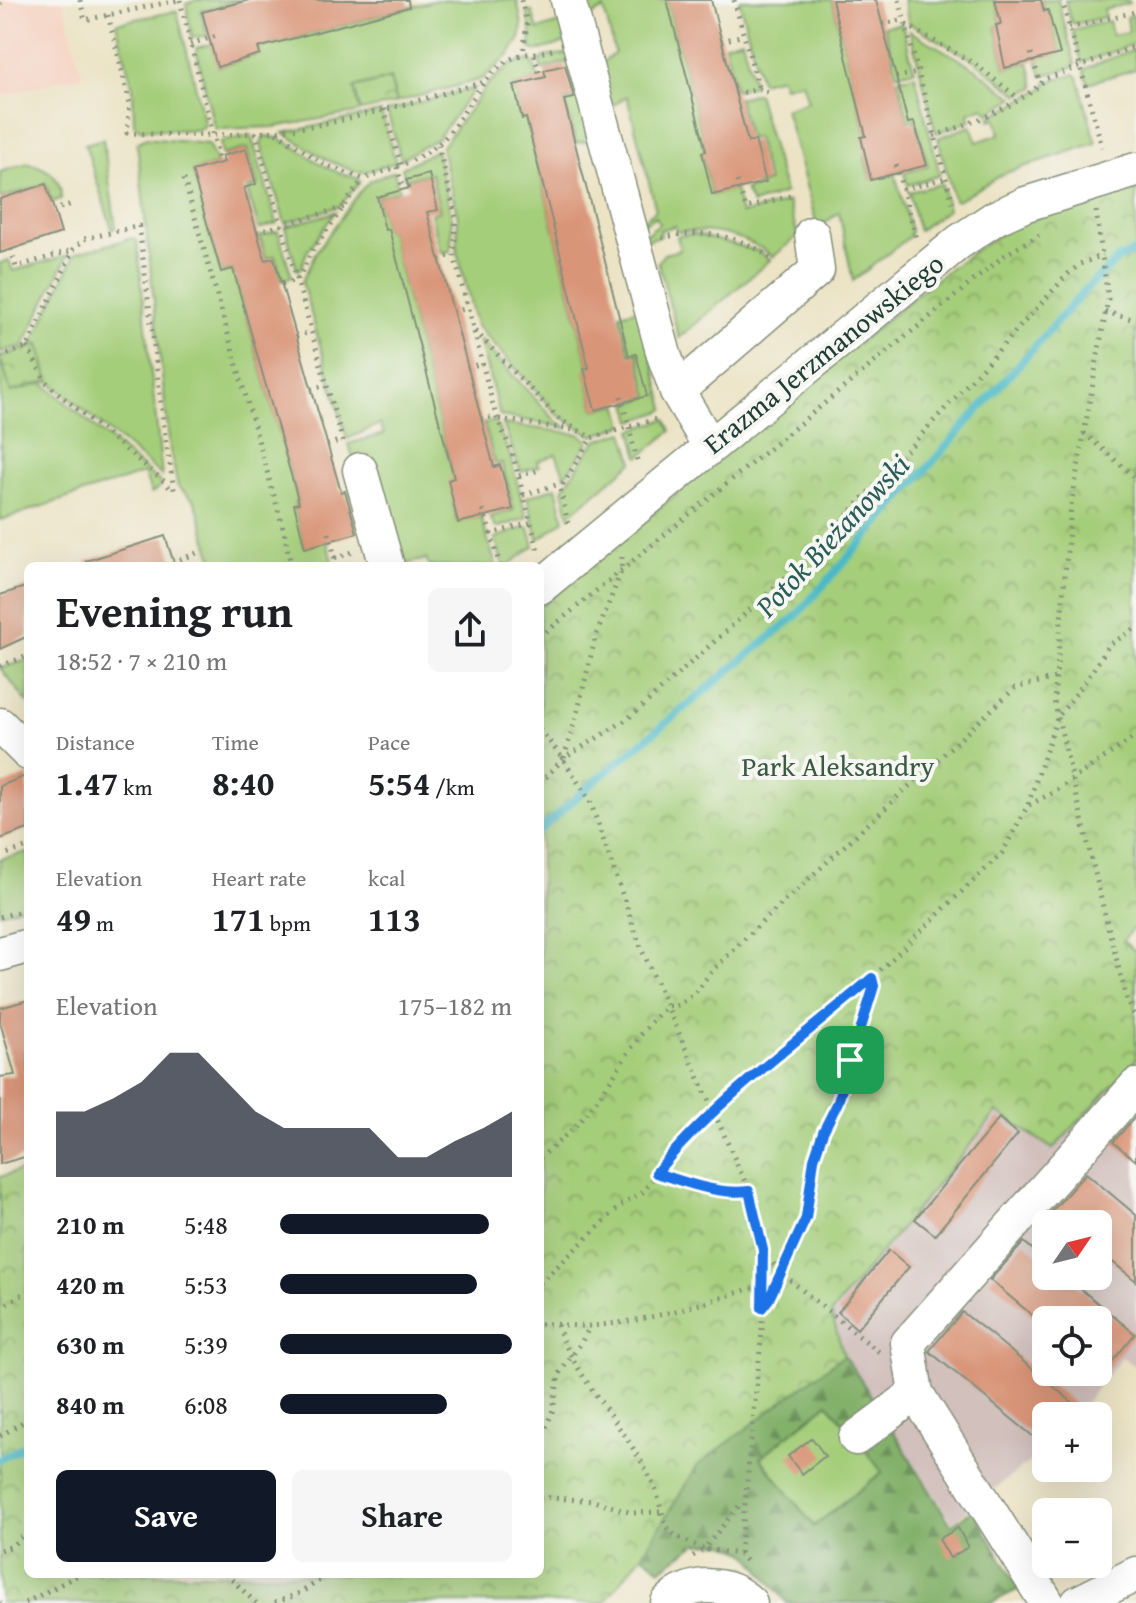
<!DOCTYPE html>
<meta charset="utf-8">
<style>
:root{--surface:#fff;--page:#f6f6f6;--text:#202124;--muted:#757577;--accent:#111827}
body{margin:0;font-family:"Gentium Book Plus",serif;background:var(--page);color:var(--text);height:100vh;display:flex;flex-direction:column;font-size:30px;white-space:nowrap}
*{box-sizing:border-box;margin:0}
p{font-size:26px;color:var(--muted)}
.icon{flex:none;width:44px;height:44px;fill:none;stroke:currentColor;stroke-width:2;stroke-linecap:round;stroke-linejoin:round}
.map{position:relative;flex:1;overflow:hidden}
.side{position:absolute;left:24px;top:562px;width:520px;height:1016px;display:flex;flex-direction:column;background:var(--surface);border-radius:12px;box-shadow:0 8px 32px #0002}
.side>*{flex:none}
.needle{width:52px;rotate:55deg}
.controls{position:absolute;left:1032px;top:1210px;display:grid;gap:16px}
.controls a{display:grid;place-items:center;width:80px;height:80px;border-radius:12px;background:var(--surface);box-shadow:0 8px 32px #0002;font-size:40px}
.pin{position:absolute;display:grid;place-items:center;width:68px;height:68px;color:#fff;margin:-34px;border-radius:16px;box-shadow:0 4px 12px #0006}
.round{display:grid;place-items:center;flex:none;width:84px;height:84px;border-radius:12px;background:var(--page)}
.head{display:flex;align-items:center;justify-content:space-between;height:136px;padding:0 32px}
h1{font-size:44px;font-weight:600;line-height:60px}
.figures{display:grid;grid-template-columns:repeat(3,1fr);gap:12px;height:136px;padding:8px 32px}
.figures div{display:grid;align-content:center}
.figures b{font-size:34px;font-weight:600}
.figures small{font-size:22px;font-weight:400}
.figures p{font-size:22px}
.chart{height:224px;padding:16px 32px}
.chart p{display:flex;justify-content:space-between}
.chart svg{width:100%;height:144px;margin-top:8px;fill:var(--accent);opacity:.7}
.cta{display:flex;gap:16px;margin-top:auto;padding:16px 32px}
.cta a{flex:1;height:92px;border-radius:12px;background:var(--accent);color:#fff;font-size:32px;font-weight:600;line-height:92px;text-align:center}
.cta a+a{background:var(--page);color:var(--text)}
ul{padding:0 32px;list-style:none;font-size:26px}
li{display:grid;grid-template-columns:128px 96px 1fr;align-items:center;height:60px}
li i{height:20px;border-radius:10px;background:var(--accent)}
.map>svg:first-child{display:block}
</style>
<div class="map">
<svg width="1136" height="1603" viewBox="0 0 1136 1603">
<defs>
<pattern id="forest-firs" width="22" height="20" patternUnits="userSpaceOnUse" patternTransform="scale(2)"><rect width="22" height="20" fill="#84b16a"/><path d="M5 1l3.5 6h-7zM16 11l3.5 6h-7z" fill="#6b9158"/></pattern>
<pattern id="park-crowns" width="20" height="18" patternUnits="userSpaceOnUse" patternTransform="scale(2)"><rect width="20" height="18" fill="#a5ce7a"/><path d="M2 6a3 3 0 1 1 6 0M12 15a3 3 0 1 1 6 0" fill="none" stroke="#86a865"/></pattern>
</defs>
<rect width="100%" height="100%" fill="#f6f6f2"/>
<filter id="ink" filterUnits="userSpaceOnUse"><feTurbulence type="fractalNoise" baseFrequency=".0125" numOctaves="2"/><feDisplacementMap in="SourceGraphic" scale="16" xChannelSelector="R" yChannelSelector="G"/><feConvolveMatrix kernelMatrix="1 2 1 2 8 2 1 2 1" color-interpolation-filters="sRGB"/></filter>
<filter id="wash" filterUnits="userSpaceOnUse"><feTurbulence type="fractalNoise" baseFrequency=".006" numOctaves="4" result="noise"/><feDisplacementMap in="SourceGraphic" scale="32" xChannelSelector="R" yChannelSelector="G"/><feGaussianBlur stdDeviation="1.8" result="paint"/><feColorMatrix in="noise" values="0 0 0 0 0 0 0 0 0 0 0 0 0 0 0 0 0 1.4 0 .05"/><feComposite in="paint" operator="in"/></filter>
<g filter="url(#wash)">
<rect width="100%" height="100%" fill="#ece3c5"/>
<path fill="#f5d3c1" d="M0,0H63L82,75L0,96Z"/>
<path fill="#d1c0bc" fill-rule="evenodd" d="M1136,1061V1367L1122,1357L1074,1416H1046V1449L952,1522L845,1354L832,1314L998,1112L1053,1150ZM1046,1224H1098V1276H1046ZM1046,1320H1098V1372H1046Z"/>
<g fill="#a5ce7a" stroke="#628657" stroke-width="2">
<path d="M196,0H241L201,11L207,36L192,37L186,4Z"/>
<path d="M436,0H517L522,25L520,39L509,55L482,79L397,102L390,78L354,88L360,111L355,113L274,127L217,129L214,127L196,48L211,44L218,67L260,54L258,48Z"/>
<path d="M581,0H667L706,151L702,153L712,195L735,189L741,214L788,202L798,236L773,257C749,236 709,228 678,232L675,226L660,230L661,236L643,241L642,237L659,224L656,216L640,226L639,223L656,210L627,96L609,108L597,66L615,53L604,9L585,20Z"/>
<path d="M739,0H832L866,136L865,159L871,179L895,174L911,231L909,237L853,281L839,212L818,229L785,109L808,101L802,82L783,86L781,77L761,82Z"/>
<path d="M903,0H995L1001,24L996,26L1005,68L1029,62L1035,87L1019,95L975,61L909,23Z"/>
<path d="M1041,0H1058L1075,64L1073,67L1042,76L1037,59L1060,53L1048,11H1044Z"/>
<path d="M1065,0H1128L1129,3L1104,10L1105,17L1075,24L1071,22Z"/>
<path d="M177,11L205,125L197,130L140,129L134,124L133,88L116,23Z"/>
<path d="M532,11L538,30L562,22L568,42L537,51L530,48L531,31L527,13Z"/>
<path d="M1133,15L1136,43L1082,63L1073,32L1076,29L1109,21L1112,35L1129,32L1127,17Z"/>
<path d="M902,24L914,70L897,74L884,26Z"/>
<path d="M910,31L975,68L1014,98L989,113L984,107L968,113L971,121L936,133Z"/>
<path d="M742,39L754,85L736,90L725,44Z"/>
<path d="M1134,49L1136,69L1088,83L1084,69Z"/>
<path d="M571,53L591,140L576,143L565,101L577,98L568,62L541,69L540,61L545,57Z"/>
<path d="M530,60L533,63L539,79L514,86L522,118H526L589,368L585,370L595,410L618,404L624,425L593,436L558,415L476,325L457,251L458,217L441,148L489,83L511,64Z"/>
<path d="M1074,74L1078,77L1096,143L1005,173L957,201L954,200L938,138L971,126L977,142L1000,134L996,118L990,120V117L1044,88L1047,82Z"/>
<path d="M915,75L940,175L908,185L904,173L928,166L915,119L908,121L898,79Z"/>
<path d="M475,88L438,138L401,159L387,111Z"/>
<path d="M757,93L785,193L752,204L745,190L768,182L756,137L749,139L738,98Z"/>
<path d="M381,112L396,162L364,172L353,171L327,160L284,133Z"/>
<path d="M251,135L277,223L259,229L247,189L258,185L247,148L222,155L220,142Z"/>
<path d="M264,136C285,136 304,154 321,164C332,171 344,175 357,178L360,182L340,206L285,223L261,144Z"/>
<path d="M146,138L208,144L217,164L193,171L221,272L233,269L299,503L294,504L305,547L327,541L333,566H215L198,510L194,500L178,487L170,450L137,143Z"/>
<path d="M103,139L116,228L112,229L85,144Z"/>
<path d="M436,150L452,218L451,251L441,253L431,214L440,211L431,173L406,179L402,168Z"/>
<path d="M27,163C47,167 62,177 61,199L52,202L46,184L0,198V172Z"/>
<path d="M394,171L399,191L377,197L385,230L389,229L454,478L453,502L457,522L481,517L496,566H429L426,559L398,566L348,444L384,434L380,424L347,439L302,282L316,252L362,189L370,181Z"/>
<path d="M940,184L942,185L948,209L918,231L909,192Z"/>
<path d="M335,212L307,252L300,270H297L285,227Z"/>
<path d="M278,231L292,277L282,280L275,256L266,258L260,236Z"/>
<path d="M694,234L758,251L770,260L679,338L658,262L664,254L680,250L677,236Z"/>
<path d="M133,238L137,241L162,476L49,381L39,344L31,346L76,253Z"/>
<path d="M68,255L23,346L0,352V263L9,260L13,271Z"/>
<path d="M638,309L665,408L663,411L633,421L628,403L649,397L637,352L630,354L620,314Z"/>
<path d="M479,339L555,420L568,428L500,416Z"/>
<path d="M1,360L11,392L43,383L161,483L159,488L151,493L144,473L0,520Z"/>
<path d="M666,419L671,431L639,457L632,430Z"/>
<path d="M495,421L509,453L527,518L496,528L490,517L514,510L502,463L495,464L484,423Z"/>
<path d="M503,424L579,434L588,440V443L565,476L556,454L538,461L539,466L521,472Z"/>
<path d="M624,432L633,462L569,515L563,489L595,441Z"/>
<path d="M556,487L564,520L541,538H538L527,497Z"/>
<path d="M526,527L529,528L534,546L507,566L503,565L495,538Z"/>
<path d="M28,660V703L0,668Z"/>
<path d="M28,852V905L0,913V859Z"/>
<path d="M828,1403L883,1472L814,1526L760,1457Z"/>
</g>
<path fill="url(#forest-firs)" stroke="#52774f" stroke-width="2" d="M844,1355L878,1406L849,1429L828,1403L760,1458L814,1526L882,1472L863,1447L890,1426L951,1525L973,1510L1019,1589L991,1603H787L747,1553L723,1543L696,1544L661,1569L642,1555L698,1465Z"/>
<g fill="url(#park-crowns)" stroke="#628657" stroke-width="2">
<path d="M390,79L396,103L361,111L354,88Z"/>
<path d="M1136,184V924L1123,941L1136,952V1060L1053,1149L997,1112L831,1313L844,1355L698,1465L642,1555L604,1603H0V1177L28,1168V1574H540V607L926,287L975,250L1015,225Z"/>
<path d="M38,344L49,381L11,392L0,357Z"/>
</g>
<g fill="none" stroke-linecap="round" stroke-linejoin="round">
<g stroke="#4bb9c5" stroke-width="8">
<path d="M540,830L594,782L797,615L1085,290L1119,258L1136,251"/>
<path d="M0,1459L28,1444"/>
</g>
</g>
<g id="blocks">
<g fill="#d99578">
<path d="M249,0H408L409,7L258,48L260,54L217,67L202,12Z"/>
<path d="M667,0H711L748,142L755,140L766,182L712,195L702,152L706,151Z"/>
<path d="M832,0H876L908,123L914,122L927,165L871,180L861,137L866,136Z"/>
<path d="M995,0H1041L1044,11L1048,10L1060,54L1005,68L996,25L1001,24Z"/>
<path d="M565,65L574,98L564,100L629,356L636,354L647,396L595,410L584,369L589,368L526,118L522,119L514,85L546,77L544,70Z"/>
<path d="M246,149L256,184L244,188L257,232L265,260L274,258L341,492L345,491L357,533L305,548L294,504L299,503L233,269L221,272L192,171L224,162L222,156Z"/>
<path d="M429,174L438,210L427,212L494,467L500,465L513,509L458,523L448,480L454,478L389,229L385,230L377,197L409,188L406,180Z"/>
<path d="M46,184L61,233L0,253V199Z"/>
<path d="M165,536L175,566H87L86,561Z"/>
<path d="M28,586V636L0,649V595Z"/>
<path d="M28,775V829L0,839V786Z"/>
<path d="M28,1000V1156L0,1164V1077L15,1075L0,1022V1008Z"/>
<path d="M1136,1116V1161L1113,1142Z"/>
<path d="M999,1118L1018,1134L935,1235L915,1219Z"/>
<path d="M1086,1173L1136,1215V1281L1098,1250V1224H1067L1052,1211Z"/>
<path d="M1024,1242L1046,1261V1276H1065L1135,1334L1098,1379V1320H1038L990,1280Z"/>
<path d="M889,1250L909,1267L857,1329L838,1312Z"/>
<path d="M962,1312L989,1333L1089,1416H1046V1447L929,1351Z"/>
<path d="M812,1438L825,1456L802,1474L788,1456Z"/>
<path d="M958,1528L968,1547L950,1558L939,1539Z"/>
</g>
</g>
</g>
<g filter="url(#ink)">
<use href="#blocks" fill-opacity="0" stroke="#86907c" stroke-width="2"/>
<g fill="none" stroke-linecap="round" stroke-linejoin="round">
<defs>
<g id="minor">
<path d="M568,0L664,355L677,391L710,446"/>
<path d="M677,391L817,270L812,234"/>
<path d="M360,470L387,566"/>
<path d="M540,587L959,242L995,218L1026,204L1136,170"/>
<path d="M0,725L28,753"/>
<path d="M0,954L28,946"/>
<path d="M856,1438L916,1393"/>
<path d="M668,1603C691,1580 727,1581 750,1603"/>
<path d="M1047,1603L916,1393L908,1343L1136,1086"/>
<path d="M1078,1603L1136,1574"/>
</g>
</defs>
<use href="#minor" stroke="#86907c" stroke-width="37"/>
<g stroke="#86907c" stroke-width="5" stroke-dasharray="2 6" stroke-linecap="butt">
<path d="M80,0L85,20L179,0"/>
<path d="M180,0L220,163"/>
<path d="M521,0L527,23L523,54"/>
<path d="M734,0L759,89"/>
<path d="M899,0L954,208"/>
<path d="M1062,0L1102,147"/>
<path d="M0,4L3,0"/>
<path d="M108,15L130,103L127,133C177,135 226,137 275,131C346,124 416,100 485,82"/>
<path d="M882,24L904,20"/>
<path d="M906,25L975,64L1018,98"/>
<path d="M1069,28L1135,12"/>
<path d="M721,41L744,35"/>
<path d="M190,44L217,36"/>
<path d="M1031,53L1040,83"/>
<path d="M534,55L541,78"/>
<path d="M896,77L917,73"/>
<path d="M735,94L759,89L773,94"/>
<path d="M384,109L401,165"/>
<path d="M255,132L344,446"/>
<path d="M276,132L324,164L363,179C388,170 417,162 437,145C465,123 481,66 521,55C531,53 542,53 552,50"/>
<path d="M934,136C966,125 1023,105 1045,79L1136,46"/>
<path d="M438,145L456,218L454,255L496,416L512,452L538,550"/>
<path d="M896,165L916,237"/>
<path d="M397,167L403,190"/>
<path d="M184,179L284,531L291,566"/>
<path d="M737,181L746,208L790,196"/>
<path d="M903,190L945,178"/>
<path d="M60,208L75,203"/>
<path d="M1096,211L1108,299L1071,506L1054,701L1104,911L1127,1000L1136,1019"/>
<path d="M257,232L345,207"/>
<path d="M662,238C700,228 743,235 774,261"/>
<path d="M11,249L16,267L73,250"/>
<path d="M439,259L454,255"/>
<path d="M282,284L296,280L301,273L311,253L363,179"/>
<path d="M453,312L468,308"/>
<path d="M1105,312L1136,320"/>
<path d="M475,331L559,419L576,429"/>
<path d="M296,336L311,332"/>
<path d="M27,347L46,382L57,392L166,483L172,491"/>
<path d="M0,357L27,347L74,249L84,239L139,226L165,435L175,495"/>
<path d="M467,368L482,363"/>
<path d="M311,389L326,385"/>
<path d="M621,396L638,464"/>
<path d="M481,419L496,416"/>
<path d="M499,419L580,431L591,438L659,418"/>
<path d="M1084,433L1136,478"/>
<path d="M327,445L342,440"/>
<path d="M519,476L539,470"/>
<path d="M523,495L562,483"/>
<path d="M483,510L491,534"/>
<path d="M568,523L560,489L591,438"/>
<path d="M329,533L335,558"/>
<path d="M180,560L199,552"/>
<path d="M337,566L335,558L353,552"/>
<path d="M500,566L491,534L530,523"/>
<path d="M540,637L1005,255L1039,235"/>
<path d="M0,666L28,656"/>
<path d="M540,729L563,759L590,801L641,948L749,1191L763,1250L762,1330L740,1554"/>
<path d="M564,758L577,714L595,639L621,572L622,557"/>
<path d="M540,783L563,759L626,720L646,703L814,552L1068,274L1080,264L1103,255"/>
<path d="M1029,805L1054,792L1136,736"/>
<path d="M0,856L28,847"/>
<path d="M0,917L28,909"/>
<path d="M540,1158C558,1142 579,1125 593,1105C618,1072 636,1034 667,1006H676L694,994L712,971L759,925L1015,688L1055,678"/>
<path d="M656,1173C686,1183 717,1195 749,1191"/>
<path d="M763,1251L780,1272L879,1352"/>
<path d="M540,1283L620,1206L643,1192L680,1143L872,978L1002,853L1028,805L1057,718L1088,678L1109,645L1136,628"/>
<path d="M0,1308L28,1291"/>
<path d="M763,1308L769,1299L806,1218L814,1159L838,1102L874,986L872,978"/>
<path d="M540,1324C557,1323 574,1327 590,1326C650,1322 706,1302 762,1285"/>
<path d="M557,1325C579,1386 631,1431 656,1491C661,1504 661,1520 671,1532C678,1539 695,1544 704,1549L742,1502"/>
<path d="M0,1436L28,1419"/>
<path d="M540,1442L553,1410L559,1374L581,1343L590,1326"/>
<path d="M540,1497L594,1501L632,1513L660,1512"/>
<path d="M0,1550L10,1547L28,1532"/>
<path d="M693,1556L704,1549L740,1554L748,1564"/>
<path d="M226,1574L256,1603"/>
<path d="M0,1602L1,1603"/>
<path d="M25,1603L80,1574"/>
<path d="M275,1603L302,1592L329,1574"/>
</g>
<use href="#minor" stroke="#fff" stroke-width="34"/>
</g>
</g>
<g fill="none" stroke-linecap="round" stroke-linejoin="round" filter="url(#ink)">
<defs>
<path id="route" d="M872,978L874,986L838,1102L823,1132L814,1159L806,1218L769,1299L762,1308L763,1250L749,1191C717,1195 686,1182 656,1173C714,1101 801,1039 872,978Z"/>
</defs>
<use href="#route" stroke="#fff" stroke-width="16"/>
<use href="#route" stroke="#1a73e8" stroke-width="10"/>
</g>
<g text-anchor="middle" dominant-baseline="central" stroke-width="8" stroke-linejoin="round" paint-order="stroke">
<g font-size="28" fill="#1f3d34" stroke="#f6f6f2">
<text transform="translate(823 353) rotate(-39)">Erazma Jerzmanowskiego</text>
</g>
<g font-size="28" fill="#3a5a42" stroke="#f6f6f2">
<text x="838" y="765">Park Aleksandry</text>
</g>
<g font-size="30" font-style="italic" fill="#2a5c58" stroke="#f6f6f2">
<text transform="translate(832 535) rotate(-47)">Potok Bieżanowski</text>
</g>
</g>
</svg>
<div class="controls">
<a><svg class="needle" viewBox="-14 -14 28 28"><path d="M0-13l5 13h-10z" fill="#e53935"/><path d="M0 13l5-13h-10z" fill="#757577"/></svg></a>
<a><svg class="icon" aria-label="locate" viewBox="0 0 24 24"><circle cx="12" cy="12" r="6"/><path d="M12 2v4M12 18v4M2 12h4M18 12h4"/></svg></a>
<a>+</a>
<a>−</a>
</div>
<div class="pin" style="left:850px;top:1060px;background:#1e9e55"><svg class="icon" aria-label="arrive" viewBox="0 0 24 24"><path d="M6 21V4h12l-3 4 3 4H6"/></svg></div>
<section class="side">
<div class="head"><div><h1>Evening run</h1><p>18:52 · 7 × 210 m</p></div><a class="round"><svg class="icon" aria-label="share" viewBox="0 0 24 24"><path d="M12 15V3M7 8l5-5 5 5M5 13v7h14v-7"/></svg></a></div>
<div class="figures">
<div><p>Distance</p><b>1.47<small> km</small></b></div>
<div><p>Time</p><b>8:40</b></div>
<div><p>Pace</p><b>5:54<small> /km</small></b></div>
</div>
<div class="figures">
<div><p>Elevation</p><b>49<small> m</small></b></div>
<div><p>Heart rate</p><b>171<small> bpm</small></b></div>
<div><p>kcal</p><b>113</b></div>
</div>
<div class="chart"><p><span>Elevation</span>175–182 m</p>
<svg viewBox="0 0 160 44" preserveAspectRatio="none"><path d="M0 44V24L10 24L20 20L30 15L40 6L50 6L60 15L70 24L80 29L90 29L100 29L110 29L120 38L130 38L140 33L150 29L160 24V44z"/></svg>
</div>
<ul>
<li><b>210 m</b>5:48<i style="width:90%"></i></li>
<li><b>420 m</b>5:53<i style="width:85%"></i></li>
<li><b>630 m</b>5:39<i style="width:100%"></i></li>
<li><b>840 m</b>6:08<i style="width:72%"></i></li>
</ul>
<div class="cta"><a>Save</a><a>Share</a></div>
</section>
</div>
